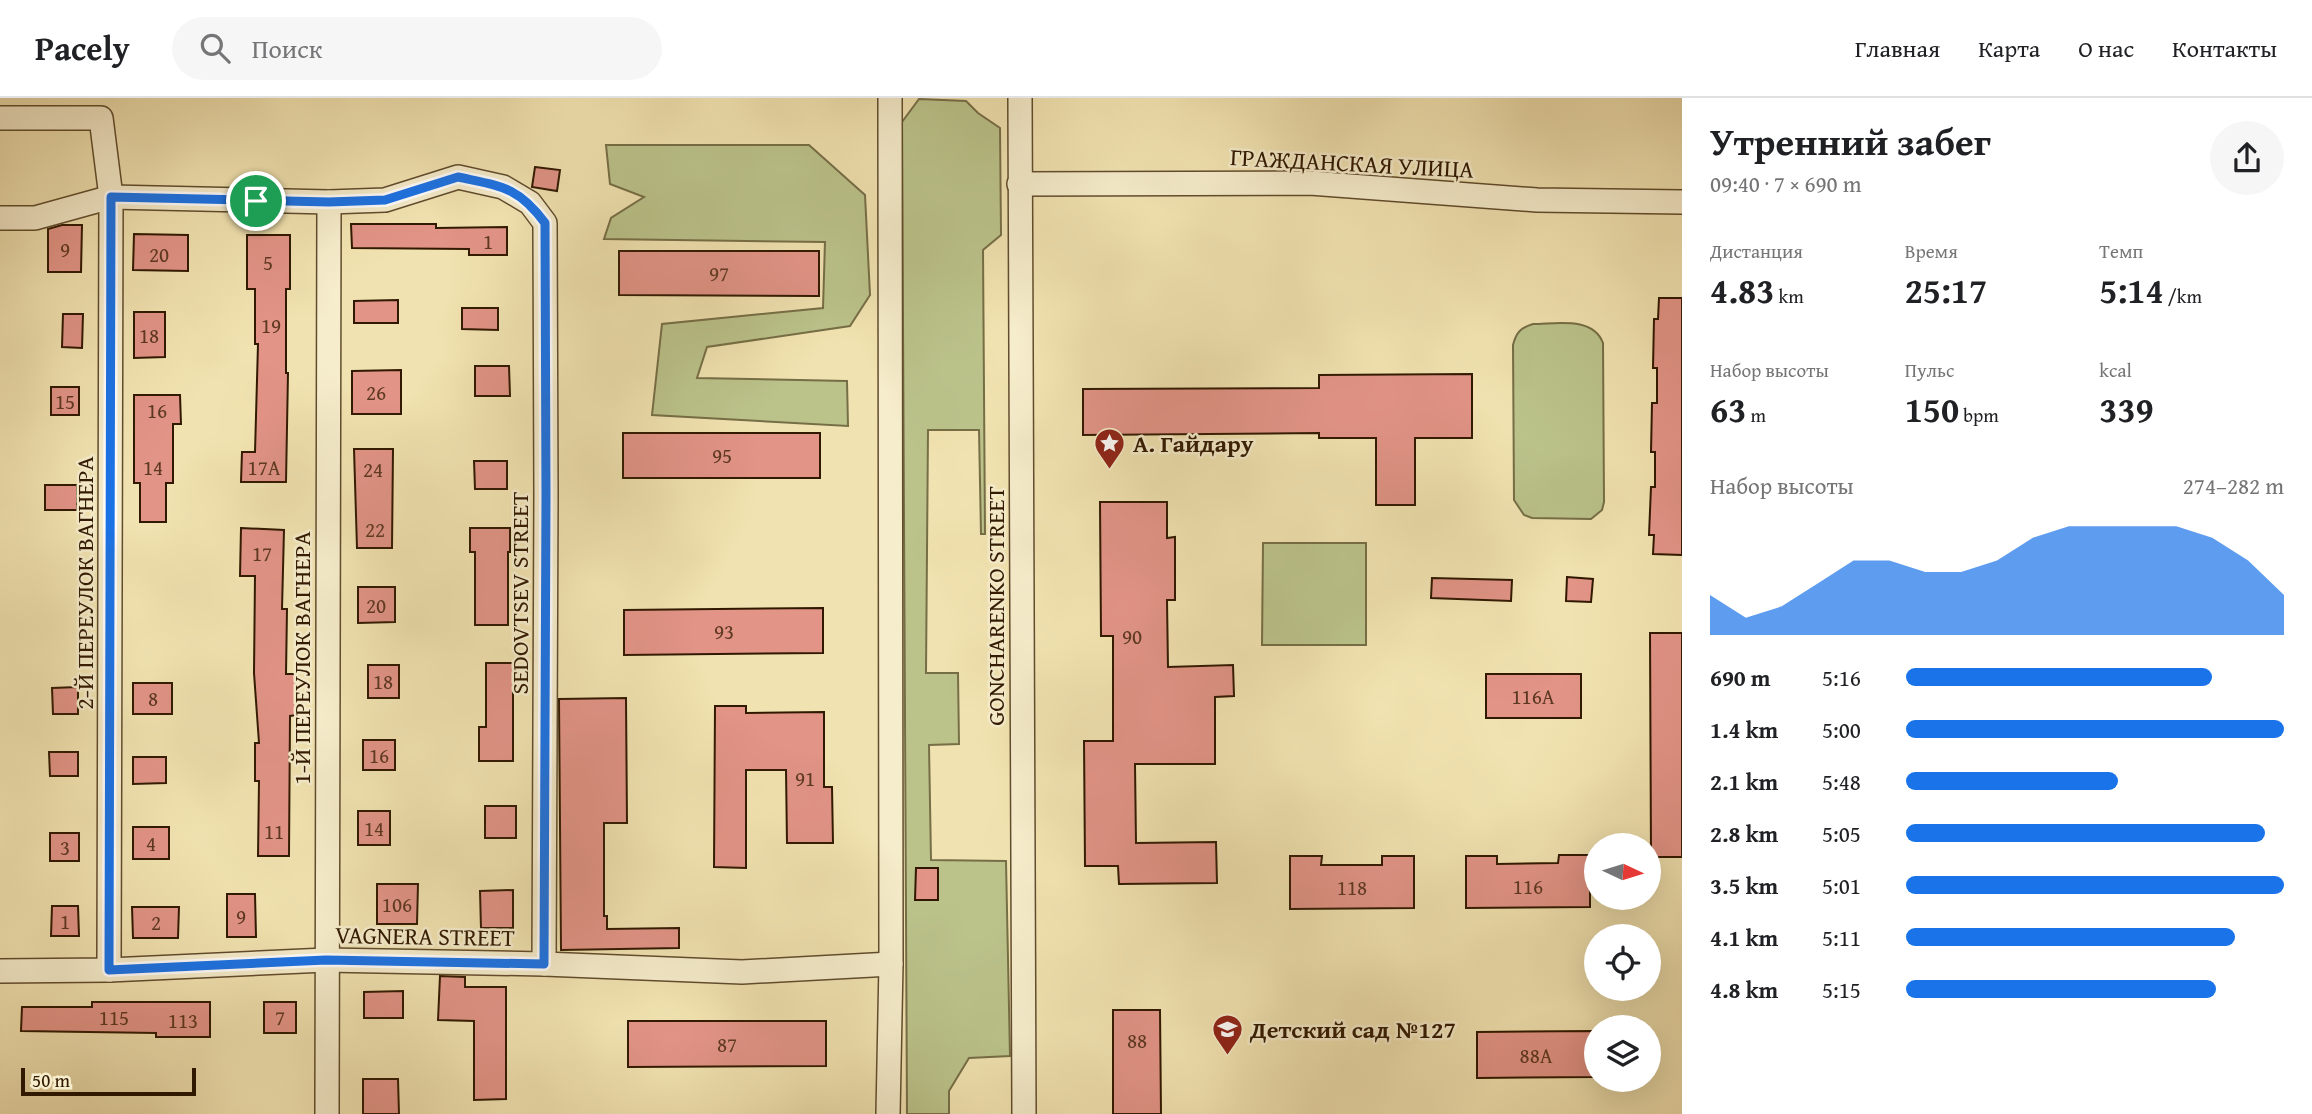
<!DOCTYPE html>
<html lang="ru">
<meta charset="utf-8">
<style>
:root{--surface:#fff;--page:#f6f6f6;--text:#202124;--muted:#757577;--line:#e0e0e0;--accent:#1a73e8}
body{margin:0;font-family:"Gentium Book Plus",serif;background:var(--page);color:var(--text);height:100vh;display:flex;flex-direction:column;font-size:26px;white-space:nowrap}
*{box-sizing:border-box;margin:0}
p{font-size:23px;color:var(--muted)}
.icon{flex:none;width:38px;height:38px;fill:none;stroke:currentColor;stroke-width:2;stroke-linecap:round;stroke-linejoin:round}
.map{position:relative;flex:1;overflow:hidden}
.side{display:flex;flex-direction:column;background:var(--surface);width:630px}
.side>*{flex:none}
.needle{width:46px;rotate:94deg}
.buttons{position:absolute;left:1584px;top:735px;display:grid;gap:14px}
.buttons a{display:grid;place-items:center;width:77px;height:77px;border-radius:50%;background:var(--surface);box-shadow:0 7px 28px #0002;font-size:35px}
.scale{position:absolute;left:21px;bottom:18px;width:175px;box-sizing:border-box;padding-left:7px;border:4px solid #311901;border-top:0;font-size:19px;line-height:24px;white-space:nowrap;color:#311901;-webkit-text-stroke:5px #f6edcc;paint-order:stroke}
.pin{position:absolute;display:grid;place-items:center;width:60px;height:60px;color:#fff;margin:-30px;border:4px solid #fff;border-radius:50%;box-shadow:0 2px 7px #0007}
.round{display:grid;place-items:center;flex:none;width:74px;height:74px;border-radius:37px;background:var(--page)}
.head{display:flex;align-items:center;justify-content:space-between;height:119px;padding:0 28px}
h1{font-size:38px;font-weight:600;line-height:52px}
.figures{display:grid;grid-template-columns:repeat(3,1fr);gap:10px;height:119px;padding:7px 28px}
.figures div{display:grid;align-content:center}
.figures b{font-size:35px;font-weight:600}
.figures small{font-size:19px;font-weight:400}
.figures p{font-size:19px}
.chart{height:196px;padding:14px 28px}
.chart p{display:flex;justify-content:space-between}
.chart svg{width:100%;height:126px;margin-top:7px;fill:var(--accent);opacity:.7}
ul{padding:0 28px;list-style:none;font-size:23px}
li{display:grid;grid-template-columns:112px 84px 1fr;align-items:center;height:52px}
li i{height:18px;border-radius:9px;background:var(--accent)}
header{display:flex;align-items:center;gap:42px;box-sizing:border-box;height:98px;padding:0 35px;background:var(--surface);border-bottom:2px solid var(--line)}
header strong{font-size:33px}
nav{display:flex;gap:38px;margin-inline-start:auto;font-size:24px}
.search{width:490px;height:63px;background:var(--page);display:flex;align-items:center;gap:18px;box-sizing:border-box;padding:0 24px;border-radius:38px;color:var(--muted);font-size:26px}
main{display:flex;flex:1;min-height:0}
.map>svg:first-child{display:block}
</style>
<header>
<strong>Pacely</strong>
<div class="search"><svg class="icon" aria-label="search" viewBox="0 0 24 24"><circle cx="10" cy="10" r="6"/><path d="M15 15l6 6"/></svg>Поиск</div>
<nav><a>Главная</a><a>Карта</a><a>О нас</a><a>Контакты</a></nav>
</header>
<main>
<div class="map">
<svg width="1682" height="1016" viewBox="0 0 1682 1016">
<rect width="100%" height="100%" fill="#f1e3b1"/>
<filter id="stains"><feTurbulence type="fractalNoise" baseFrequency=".00286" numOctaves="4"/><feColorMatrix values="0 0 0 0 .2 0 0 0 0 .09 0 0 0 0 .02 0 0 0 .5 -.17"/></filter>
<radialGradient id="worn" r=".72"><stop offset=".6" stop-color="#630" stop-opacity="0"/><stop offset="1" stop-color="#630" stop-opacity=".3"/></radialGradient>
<g fill="#bbc38b" stroke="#766e46" stroke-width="2">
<path d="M919,1L966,3L978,15L1000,30L1001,137L983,152L985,436H981L979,332H928L926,575H958L959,646L929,647L931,762L1006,763L1010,958L969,960L949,993V1016H907L902,24Z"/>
<path d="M606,47H809L865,97L870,197L850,228L707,249L697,280L847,283L848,328L652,317L662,226L823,210L825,144L604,141L611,120L644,99L610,86Z"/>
<path d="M1533,226C1556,226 1593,218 1603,245L1604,404L1602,412L1591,421L1532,420L1524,417L1514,402L1513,247C1516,235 1520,230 1533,226Z"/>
<path d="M1263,445H1366V547H1262Z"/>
</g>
<g fill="#e29487" stroke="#311901" stroke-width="2">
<path d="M535,69L560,72L557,93L532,89Z"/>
<path d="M351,126H436V130L507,129V157H469V151L352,150Z"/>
<path d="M62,127H82L81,174H48V131Z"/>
<path d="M134,136L188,137V173L133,172Z"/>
<path d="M247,137H290V191H286V275H288L286,384H241L242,354H255L258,246H255V191H247Z"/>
<path d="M619,153H819V198L619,197Z"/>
<path d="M1659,200H1682V457L1653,456L1654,437H1649L1651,389H1655V354H1651L1652,305H1657V270H1653L1654,221H1658Z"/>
<path d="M398,202V225H354V203Z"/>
<path d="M462,210H498V232L462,231Z"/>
<path d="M134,214H165V259L134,260Z"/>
<path d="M63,216H83L82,250L62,249Z"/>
<path d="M475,268H509L510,298H475Z"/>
<path d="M401,272V316H352V273Z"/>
<path d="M1472,276V340H1415V407H1376V340H1319V335L1083,337V291L1319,290V277Z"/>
<rect x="51" y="289" width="28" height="28"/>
<path d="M134,297H180L181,326H173V385H166V424H140V385H134Z"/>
<rect x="623" y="335" width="197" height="45"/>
<path d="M354,351H393L392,450H357Z"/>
<path d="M474,363H507V391H475Z"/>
<rect x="45" y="387" width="32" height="25"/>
<path d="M1100,404H1167V440L1175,439V502H1167L1168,569L1233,567L1234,598L1215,599V666H1135L1136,745L1216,744L1217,785L1119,786L1118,768H1085L1084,643H1113V538H1101Z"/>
<path d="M241,430L284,432L282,511H287L286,576H295L298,617L290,618L289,758H258L259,683H255V645H259L254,575L255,478H240Z"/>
<path d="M470,430H510V454H508V527H475V454H470Z"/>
<path d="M1567,479L1593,481L1591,504L1566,503Z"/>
<path d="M1432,480L1512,482L1511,503L1431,500Z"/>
<path d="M358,489H395V524L358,525Z"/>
<path d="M823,510V555L624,557V512Z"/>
<path d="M1650,535H1682V759H1651Z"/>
<path d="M486,565H513V663H479V629H486Z"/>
<rect x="368" y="567" width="31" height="33"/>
<rect x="1486" y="576" width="95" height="44"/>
<rect x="133" y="585" width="39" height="31"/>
<path d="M78,589V616H53L52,590Z"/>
<path d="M626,600L627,725H604V818H607V831L679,830V850L561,852L559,601Z"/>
<path d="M715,608H746V615L824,614V689H832L833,745H787L786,672H746V770L714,769Z"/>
<rect x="363" y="642" width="32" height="30"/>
<path d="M49,654H78V678H50Z"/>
<path d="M133,659H166V685L133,686Z"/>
<rect x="485" y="708" width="31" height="32"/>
<rect x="358" y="713" width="32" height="34"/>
<rect x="133" y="729" width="36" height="32"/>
<rect x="50" y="735" width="29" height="28"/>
<path d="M1559,757H1590V809L1466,810V758H1497V766L1558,765Z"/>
<path d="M1290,758H1322L1321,767H1382V758H1414V810L1290,811Z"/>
<path d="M916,770H938V802H915Z"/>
<path d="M377,786H418L417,826H377Z"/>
<path d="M513,792V830H481L480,793Z"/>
<path d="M227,796H255L256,839H227Z"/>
<path d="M52,808H78L79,838H51Z"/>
<path d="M132,809H179L178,840H133Z"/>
<path d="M440,878L465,879V889H506V1001L474,1002V923L438,922Z"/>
<path d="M403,893V920H364V894Z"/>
<path d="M92,904H210V939H156V935L21,933L22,909H92Z"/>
<rect x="264" y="904" width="32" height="31"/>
<path d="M1113,912H1160L1161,1016H1113Z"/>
<path d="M628,923H826V968L628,969Z"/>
<path d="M1596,933V979L1477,980V934Z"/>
<path d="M363,981H398L399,1016H363Z"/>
</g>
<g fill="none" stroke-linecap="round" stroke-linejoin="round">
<defs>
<g id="minor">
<path d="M1020,0L1024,1016"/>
<path d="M0,20H101L111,99L109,872"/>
<path d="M1019,86L1310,85L1537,102L1682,104"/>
<path d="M0,120H35L111,99L329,104L385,102L458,79L503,89L530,105L545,125L546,397L544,866"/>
<path d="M0,873L109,872L326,862L544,866L742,874L891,866"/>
<path d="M327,1016L329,104"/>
<path d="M888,1016L891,866L890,0"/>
</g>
</defs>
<use href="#minor" stroke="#614c2d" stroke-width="26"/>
<use href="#minor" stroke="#f6edcc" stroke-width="23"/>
</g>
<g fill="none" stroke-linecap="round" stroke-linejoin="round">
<defs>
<path id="route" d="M458,79C500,88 518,88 545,125L546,397L544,866L326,862L109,872L111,99L329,104L385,102Z"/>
</defs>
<use href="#route" stroke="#fff" stroke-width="14"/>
<use href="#route" stroke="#1a73e8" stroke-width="9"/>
</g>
<defs>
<symbol id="sight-pin" viewBox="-11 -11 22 30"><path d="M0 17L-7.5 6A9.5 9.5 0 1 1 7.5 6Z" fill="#8f2418" stroke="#f6edcc"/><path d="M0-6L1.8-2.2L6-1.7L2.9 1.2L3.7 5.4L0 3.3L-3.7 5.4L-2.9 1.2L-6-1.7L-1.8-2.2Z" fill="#fff"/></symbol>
<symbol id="school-pin" viewBox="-11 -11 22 30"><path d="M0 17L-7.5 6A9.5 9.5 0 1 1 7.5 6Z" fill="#8f2418" stroke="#f6edcc"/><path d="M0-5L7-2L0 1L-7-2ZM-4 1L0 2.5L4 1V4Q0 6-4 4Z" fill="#fff"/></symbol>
</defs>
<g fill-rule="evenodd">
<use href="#sight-pin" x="1092" y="328" width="35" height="47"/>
<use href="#school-pin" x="1210" y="914" width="35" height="47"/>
</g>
<g text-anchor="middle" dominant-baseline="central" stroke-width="5" stroke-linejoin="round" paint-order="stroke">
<g font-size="21" fill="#5d3822">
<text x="488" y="143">1</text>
<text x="65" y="151">9</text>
<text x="159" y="156">20</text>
<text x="268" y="164">5</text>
<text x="719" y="175">97</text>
<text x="271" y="227">19</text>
<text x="149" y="237">18</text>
<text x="376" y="294">26</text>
<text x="65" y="303">15</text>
<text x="157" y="312">16</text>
<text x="722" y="357">95</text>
<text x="153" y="369">14</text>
<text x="264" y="369">17А</text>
<text x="373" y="371">24</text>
<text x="375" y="431">22</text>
<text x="262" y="455">17</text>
<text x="376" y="507">20</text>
<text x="724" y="533">93</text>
<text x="1132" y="538">90</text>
<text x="383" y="583">18</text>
<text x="1533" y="598">116А</text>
<text x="153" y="600">8</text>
<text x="379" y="657">16</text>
<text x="805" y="680">91</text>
<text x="374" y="730">14</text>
<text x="274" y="733">11</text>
<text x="151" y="745">4</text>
<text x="65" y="749">3</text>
<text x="1528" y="788">116</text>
<text x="1352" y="789">118</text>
<text x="397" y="806">106</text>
<text x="241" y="818">9</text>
<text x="65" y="823">1</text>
<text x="156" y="824">2</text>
<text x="114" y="919">115</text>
<text x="280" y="919">7</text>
<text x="183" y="922">113</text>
<text x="1137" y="942">88</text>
<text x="727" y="946">87</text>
<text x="1536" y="957">88А</text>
</g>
<g font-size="24" fill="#311901" stroke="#f6edcc">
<text transform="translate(1352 65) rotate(3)">ГРАЖДАНСКАЯ УЛИЦА</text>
<text transform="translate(84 485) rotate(-90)">2-Й ПЕРЕУЛОК ВАГНЕРА</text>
<text transform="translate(519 495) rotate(-90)">SEDOVTSEV STREET</text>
<text transform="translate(995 508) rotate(-90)">GONCHARENKO STREET</text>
<text transform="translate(301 560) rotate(-90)">1-Й ПЕРЕУЛОК ВАГНЕРА</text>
<text transform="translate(425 838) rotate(1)">VAGNERA STREET</text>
</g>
<g font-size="24" font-weight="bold" fill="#311901" stroke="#f6edcc" text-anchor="start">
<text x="1133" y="345">А. Гайдару</text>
<text x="1250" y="931">Детский сад №127</text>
</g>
</g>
<rect width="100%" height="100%" filter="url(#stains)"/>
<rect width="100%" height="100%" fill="url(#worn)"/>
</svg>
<div class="buttons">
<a><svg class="needle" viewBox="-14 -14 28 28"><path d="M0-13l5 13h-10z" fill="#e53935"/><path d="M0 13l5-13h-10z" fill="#757577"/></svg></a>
<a><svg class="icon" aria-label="locate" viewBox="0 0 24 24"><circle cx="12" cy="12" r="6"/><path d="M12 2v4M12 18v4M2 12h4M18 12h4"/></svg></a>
<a><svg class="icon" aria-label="layers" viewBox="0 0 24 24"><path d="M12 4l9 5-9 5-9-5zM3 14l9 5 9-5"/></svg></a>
</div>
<div class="scale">50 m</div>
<div class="pin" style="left:256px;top:103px;background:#1e9e55"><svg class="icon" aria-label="arrive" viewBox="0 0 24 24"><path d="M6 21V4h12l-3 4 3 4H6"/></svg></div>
</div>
<section class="side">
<div class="head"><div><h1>Утренний забег</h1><p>09:40 · 7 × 690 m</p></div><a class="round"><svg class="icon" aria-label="share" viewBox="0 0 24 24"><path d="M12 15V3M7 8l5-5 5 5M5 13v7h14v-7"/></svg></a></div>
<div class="figures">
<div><p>Дистанция</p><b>4.83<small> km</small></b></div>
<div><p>Время</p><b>25:17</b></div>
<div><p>Темп</p><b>5:14<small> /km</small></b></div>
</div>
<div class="figures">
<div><p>Набор высоты</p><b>63<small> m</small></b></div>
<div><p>Пульс</p><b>150<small> bpm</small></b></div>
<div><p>kcal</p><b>339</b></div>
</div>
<div class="chart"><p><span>Набор высоты</span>274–282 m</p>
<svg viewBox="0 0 160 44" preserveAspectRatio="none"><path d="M0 44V30L10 38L20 34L30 26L40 18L50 18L60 22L70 22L80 18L90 10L100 6L110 6L120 6L130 6L140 10L150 18L160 30V44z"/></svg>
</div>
<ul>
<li><b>690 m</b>5:16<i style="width:81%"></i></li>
<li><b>1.4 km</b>5:00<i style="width:100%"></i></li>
<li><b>2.1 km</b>5:48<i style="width:56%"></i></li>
<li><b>2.8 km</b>5:05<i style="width:95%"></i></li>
<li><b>3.5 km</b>5:01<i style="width:100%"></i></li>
<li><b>4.1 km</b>5:11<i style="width:87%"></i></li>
<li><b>4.8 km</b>5:15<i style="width:82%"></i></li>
</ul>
</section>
</main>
